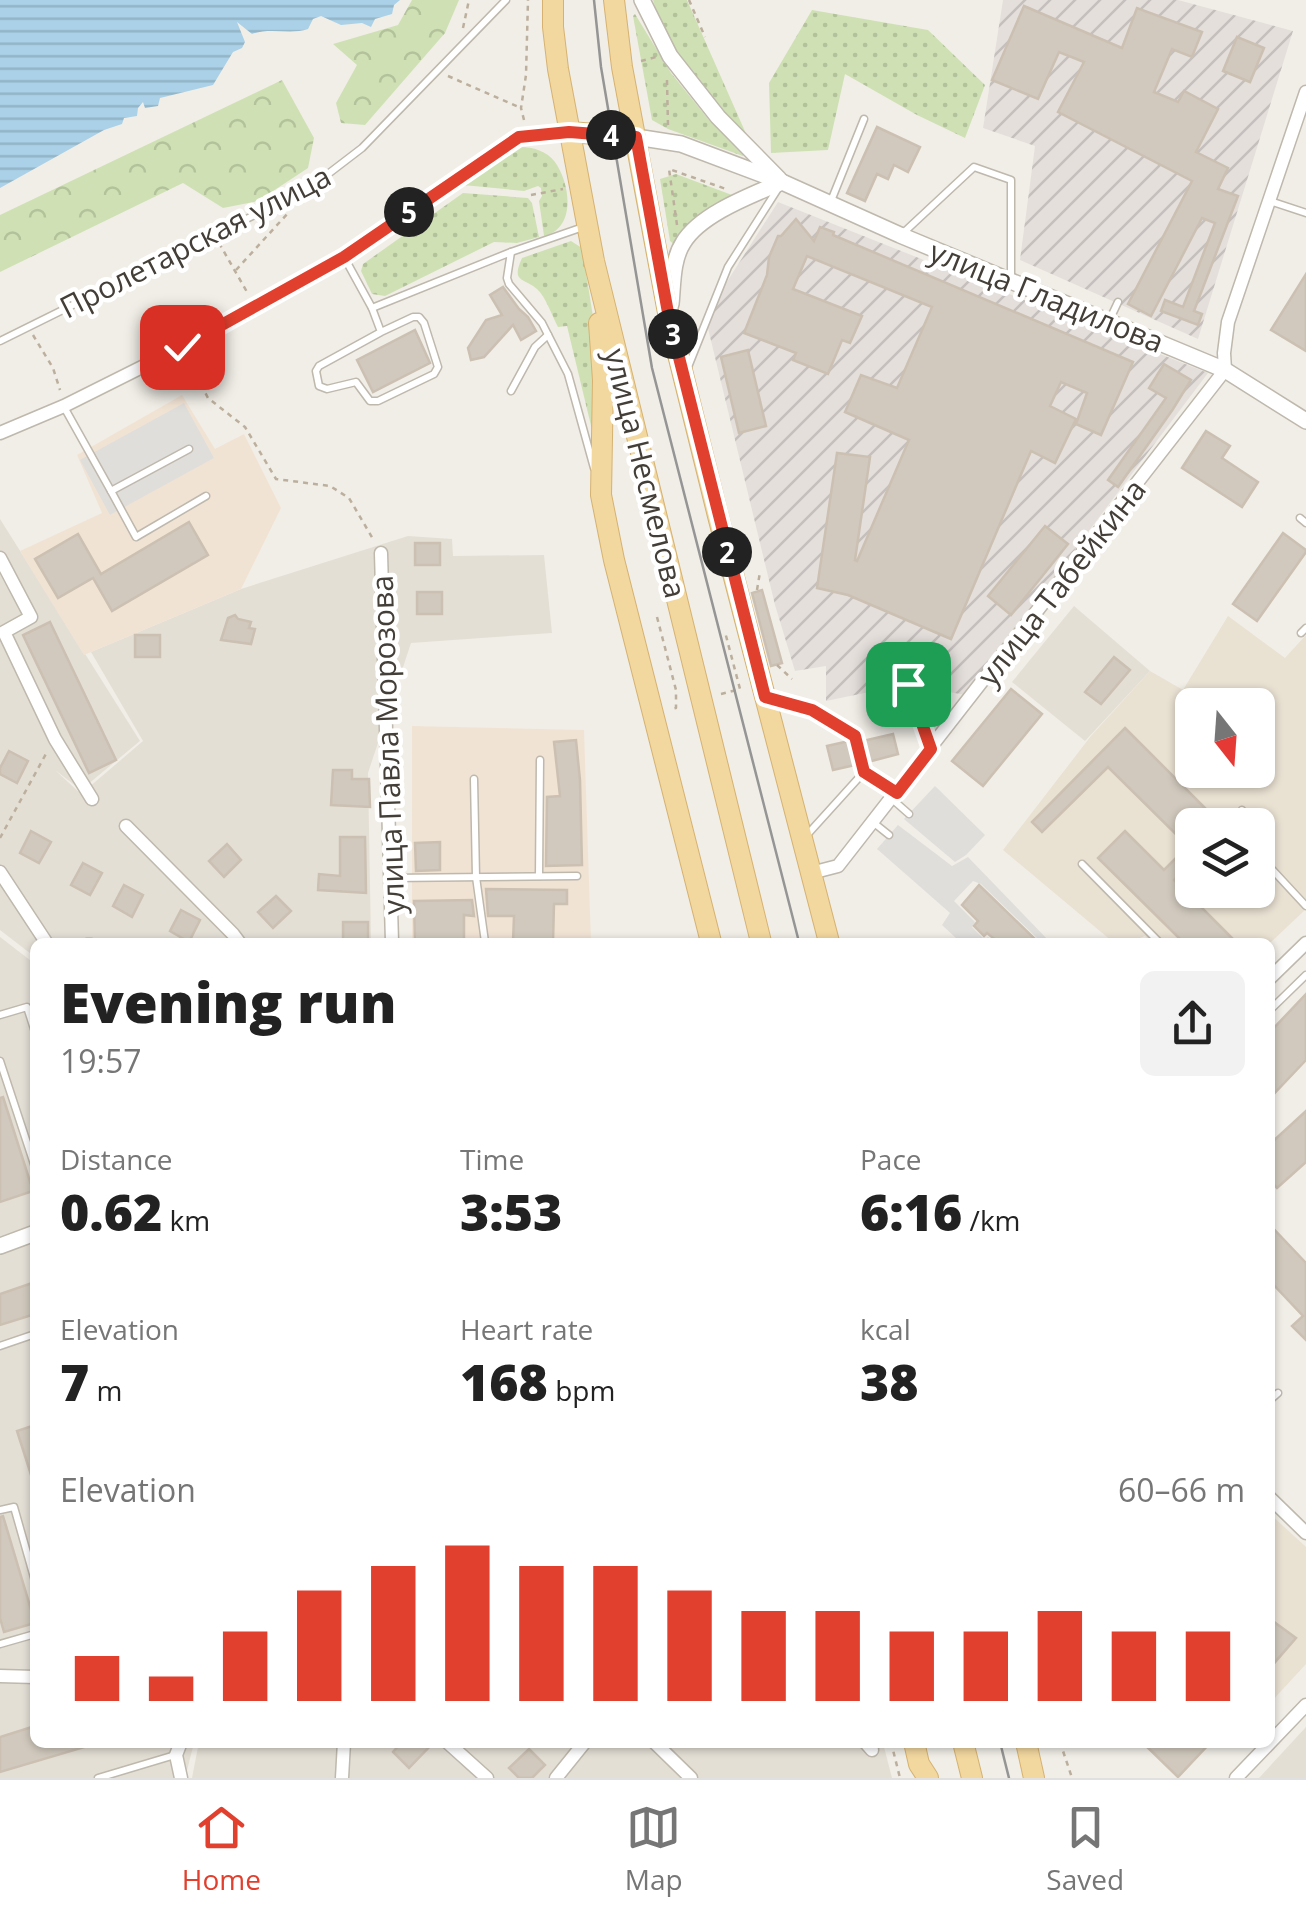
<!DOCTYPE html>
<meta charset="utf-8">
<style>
:root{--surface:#fff;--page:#f2f2f2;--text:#222;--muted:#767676;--line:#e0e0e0;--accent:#e1402e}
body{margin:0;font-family:"Open Sans",sans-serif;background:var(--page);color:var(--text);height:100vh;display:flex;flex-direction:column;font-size:38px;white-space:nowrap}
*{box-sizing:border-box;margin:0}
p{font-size:32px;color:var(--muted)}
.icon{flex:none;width:55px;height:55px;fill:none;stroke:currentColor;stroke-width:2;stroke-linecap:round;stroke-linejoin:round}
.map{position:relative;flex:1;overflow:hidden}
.sheet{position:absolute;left:30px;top:938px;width:1245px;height:810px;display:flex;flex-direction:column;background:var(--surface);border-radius:15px;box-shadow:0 2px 8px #0004}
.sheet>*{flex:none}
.needle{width:65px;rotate:163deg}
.controls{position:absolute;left:1175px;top:688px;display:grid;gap:20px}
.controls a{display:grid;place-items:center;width:100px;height:100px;border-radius:15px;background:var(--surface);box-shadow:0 2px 8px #0004;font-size:50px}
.pin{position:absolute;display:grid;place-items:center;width:85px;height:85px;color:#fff;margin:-42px;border-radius:20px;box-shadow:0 5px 15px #0006}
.km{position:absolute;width:50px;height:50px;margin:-25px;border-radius:50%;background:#222;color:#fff;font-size:28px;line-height:50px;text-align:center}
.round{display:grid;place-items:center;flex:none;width:105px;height:105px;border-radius:15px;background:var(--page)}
.headline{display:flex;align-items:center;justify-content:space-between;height:170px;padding:0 30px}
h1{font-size:55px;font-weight:800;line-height:75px}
.stats{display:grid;grid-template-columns:repeat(3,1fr);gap:15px;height:170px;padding:10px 30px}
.stats div{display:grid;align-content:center}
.stats b{font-size:50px;font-weight:800}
.stats small{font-size:28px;font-weight:400}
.stats p{font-size:28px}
.chart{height:280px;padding:20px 30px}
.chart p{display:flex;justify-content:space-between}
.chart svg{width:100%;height:180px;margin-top:10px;stroke:var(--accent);stroke-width:6}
.menu{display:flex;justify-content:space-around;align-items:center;height:140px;border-top:2px solid var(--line);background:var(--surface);font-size:28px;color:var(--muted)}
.menu a{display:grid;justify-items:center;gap:5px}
.menu .on{color:var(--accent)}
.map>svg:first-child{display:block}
</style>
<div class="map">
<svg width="1306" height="1778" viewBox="0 0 1306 1778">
<defs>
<pattern id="industrial-furrows" width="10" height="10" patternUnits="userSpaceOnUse" patternTransform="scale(2.5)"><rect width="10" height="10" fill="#e4dfdb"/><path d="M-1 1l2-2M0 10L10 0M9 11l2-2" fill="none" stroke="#c5c0bd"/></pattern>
<pattern id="grass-dots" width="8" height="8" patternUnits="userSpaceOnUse" patternTransform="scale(2.5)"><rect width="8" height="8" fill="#cfe1b4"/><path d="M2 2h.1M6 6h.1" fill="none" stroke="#b3c29b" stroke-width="1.8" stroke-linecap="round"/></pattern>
<pattern id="forest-crowns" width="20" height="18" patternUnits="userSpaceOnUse" patternTransform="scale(2.5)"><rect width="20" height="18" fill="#cfe1b4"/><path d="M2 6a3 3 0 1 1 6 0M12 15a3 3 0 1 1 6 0" fill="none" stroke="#b3c29b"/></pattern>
<pattern id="water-rules" width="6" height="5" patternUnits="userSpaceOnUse" patternTransform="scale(2.5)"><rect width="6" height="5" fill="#aad1e7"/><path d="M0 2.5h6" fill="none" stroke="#94b4c7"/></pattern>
</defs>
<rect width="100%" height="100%" fill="#f1eee7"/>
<g fill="#e4dfd5">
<path d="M0,519L140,741L81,790L55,770L81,794L143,741L91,652L241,589L408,536L452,539L453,556L544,555L552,633L411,643L368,773L371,942H35V957L0,930Z"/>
<path d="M1074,606L1150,671L1085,741L1012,682Z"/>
<path d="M0,937L35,964V1742L194,1743L185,1778H0Z"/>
<path d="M1306,1727V1778H1259Z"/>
<path d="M199,1742L883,1743L892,1778H192Z"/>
</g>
<g fill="#f1e3d4">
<path d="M182,395L215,449L244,434L281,508L241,589L84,655L20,551L102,513L77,455Z"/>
<path d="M412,726L584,730L591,942H412Z"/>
</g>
<g fill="url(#industrial-furrows)">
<path d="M1003,0H1178L1293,31L1198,339L1020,260L1035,146L983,128Z"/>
<path d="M778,202L1208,373L965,695L908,684L826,701V666L795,671L775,605L705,316Z"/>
</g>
<g fill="#e9e1d2" fill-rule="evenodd">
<path d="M1228,616L1285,658L1306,635V909L1270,943L1151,942L1145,936L1129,942H1113L1003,850L1091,736L1150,671L1183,690ZM1192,705H1258V770H1192ZM1192,825H1258V890H1192Z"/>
<path d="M1270,1514L1306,1547V1664L1270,1703Z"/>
</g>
<g fill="url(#grass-dots)">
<path d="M653,0H687L751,145C713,101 668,58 653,0Z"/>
<path d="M812,10L928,30L985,85L965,138L917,115L845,74L828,150L771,153L769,83Z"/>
<path d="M635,14L671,73L709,120L743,152V156L668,129L652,120L633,16Z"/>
<path d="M520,147C533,147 547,151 555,162C570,183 577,228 544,236L539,201L542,196L541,188L538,186L524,191L463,185Z"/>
<path d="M676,174L732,195L712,206L676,246L670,241L660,179Z"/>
<path d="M463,193L528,198L532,203L539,237L517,243L494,242L385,296L372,294L361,271L363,264Z"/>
<path d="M571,241L582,248L596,335L593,434L567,326L558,327C552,316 546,297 537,289C523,277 511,283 522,258Z"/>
</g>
<g fill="url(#forest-crowns)">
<path d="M412,0H459L445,33L365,125L341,123L336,103L357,65L333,44L398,25Z"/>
<path d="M282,80L314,138L308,168L258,201L223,208L183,183L0,272V215Z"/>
</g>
<g fill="#e0dedb">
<path d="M184,403L214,458L110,515L80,460Z"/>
<path d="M935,786L985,835L966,855L955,862L904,819Z"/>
<path d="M898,825L952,866L968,857L1050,942H1041L981,884L973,881L954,901L975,922L972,927L985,940L988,937L993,942H957L958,940L942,925L950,913L877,849Z"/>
</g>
<path fill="url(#water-rules)" d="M0,0H400L394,5L392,14L375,19L371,27L362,23L341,25L321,16L313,19L308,29C290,35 270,27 252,34L237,22L245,42L242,48L233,52L213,85L160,98L158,106L145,108L143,102L138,108L137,116L124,118L122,124L104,130L0,188Z"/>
<g fill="#d1c9bd" stroke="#cbc0b2" stroke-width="2.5">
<path d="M1024,6L1122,48L1137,8L1202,32L1192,57L1172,49L1154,92L1178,102L1184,91L1218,109L1196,152L1228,168L1218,189L1238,196L1194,311L1202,314L1198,325L1161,311L1165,300L1183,307L1215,223L1202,218L1151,316L1128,304L1192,181L1058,112L1084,62L1059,52L1038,99L992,80Z"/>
<path d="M1237,37L1264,48L1250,82L1223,71Z"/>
<path d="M877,127L920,147L908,172L894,165L888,179L877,174L865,201L847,193Z"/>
<path d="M796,219L814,241L820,227L834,232L833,235L1133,362L1101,435L1076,424L1087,393L1061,382L1050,406L1076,419L1055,463L1031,451L951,639L848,595L817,588L837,453L870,457L855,560L857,561L909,440L845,412L861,375L897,388L932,307L807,256L793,289L862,316L850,343L842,340L828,374L793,360L796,353L744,333L767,275L769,257L778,236H781Z"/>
<path d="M1306,274V351L1271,330Z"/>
<path d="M503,287L519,309L528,317L536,331L521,340L513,325L484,357L471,360L468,348L486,320L502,315L490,295Z"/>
<path d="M415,330L430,363L373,392L357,360Z"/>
<path d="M748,350L766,426L739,433L721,357Z"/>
<path d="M1164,364L1191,380L1173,409L1118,487L1108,480L1166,398L1149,388Z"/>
<path d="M1206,431L1230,446L1222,458L1258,482L1242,507L1182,468Z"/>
<path d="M189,522L208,555L112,611L93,578L58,598L35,559L78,534L101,574Z"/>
<path d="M1045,526L1068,544L1011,615L988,596Z"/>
<path d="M1283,533L1306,550V552L1257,621L1233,604Z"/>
<rect x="415" y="543" width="25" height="22"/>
<path d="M762,590L782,663L771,666L752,593Z"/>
<rect x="417" y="592" width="25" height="22"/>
<path d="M235,615L238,619L251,622L249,628L255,629L251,644L221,640L228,618Z"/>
<path d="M50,622L116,760L89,773L23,635Z"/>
<rect x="135" y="635" width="25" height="22"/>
<path d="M1114,657L1130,670L1101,704L1085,692Z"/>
<path d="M1011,689L1042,714L983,786L952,761Z"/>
<path d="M1125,728L1222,825H1192V862L1174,880L1236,942H1183L1098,858L1125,831L1164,870L1188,846L1108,767L1042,832L1032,822Z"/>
<path d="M893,734L898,754L868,762L863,741Z"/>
<path d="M576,740L580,780L582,865L546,866L547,797L560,796L554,742Z"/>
<path d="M849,741L855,765L833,770L827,746Z"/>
<path d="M9,751L28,761L17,783L0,774V768Z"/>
<path d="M333,770H352V779H369L370,807L331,805Z"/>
<path d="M31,831L51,842L39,863L20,853Z"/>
<path d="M340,837H365L366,893L318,890L319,874L340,876Z"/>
<path d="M440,842V870L416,871L415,843Z"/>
<path d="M227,844L241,860L224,877L209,861Z"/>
<path d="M83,863L102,873L90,895L71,885Z"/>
<path d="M124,885L143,895L132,917L113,906Z"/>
<path d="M979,885L1038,942H998L987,933L984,936L974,926L978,921L962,905Z"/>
<path d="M486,889L567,890V904H554L553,942H513L514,916H488Z"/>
<path d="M276,896L291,911L273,928L258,912Z"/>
<path d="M472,900L474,916L464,915V942H415L414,901Z"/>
<path d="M181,910L200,920L189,942L170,931Z"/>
<rect x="343" y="922" width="25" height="20"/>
<path d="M1306,994V1060L1270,1098V1032Z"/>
<path d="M3,1097L33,1191L0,1202V1098Z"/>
<path d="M1306,1111V1162L1277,1188L1270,1180V1144Z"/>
<path d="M1270,1225L1306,1263V1340L1292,1326L1303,1316L1270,1281Z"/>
<path d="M35,1282V1314L0,1325V1294Z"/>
<path d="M35,1425V1478H32L17,1431Z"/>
<path d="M3,1516L35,1623L4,1632L0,1618V1517Z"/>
<path d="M1270,1619L1296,1638L1270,1668Z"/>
<path d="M35,1726V1742H87L88,1746L0,1772V1737Z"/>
<path d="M402,1742H434L409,1768L393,1752Z"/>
<path d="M1142,1742H1211L1178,1777Z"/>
<path d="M529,1749L545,1765L532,1778H519L509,1768Z"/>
</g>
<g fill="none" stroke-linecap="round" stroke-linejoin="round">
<defs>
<g id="service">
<path d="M831,201L864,119"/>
<path d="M1270,201L1306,213"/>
<path d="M901,235L974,167L1011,180V279"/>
<path d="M511,252L586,226"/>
<path d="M344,257L372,308L381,332L413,317H419L424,323L438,367L434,374L378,401H370L356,382L327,389L319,386L316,371L319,366L381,332"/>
<path d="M372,308L511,252L507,278L509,284L542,323L568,374L594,468"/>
<path d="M1110,319L1118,302"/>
<path d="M0,341L311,187L362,148L506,0"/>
<path d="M688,367L728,267L779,187"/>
<path d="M511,391L535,347L548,335"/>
<path d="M64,407L111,491L189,449"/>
<path d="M111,491L136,537L206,496"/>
<path d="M1300,518L1306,523"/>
<path d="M1301,633L1306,628"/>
<path d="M908,684L931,748"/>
<path d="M771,698L811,710L855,736L864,772L806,836"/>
<path d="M864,772L896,793"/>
<path d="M474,779L476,877L485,942"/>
<path d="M892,799L909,814"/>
<path d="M1242,810L1244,825"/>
<path d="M874,823L889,835"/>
<path d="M1258,850L1268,865L1306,906"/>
<path d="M1082,864L1159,942"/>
<path d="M539,876L540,760"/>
<path d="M391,878L577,876"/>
<path d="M87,942H91"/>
<path d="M1270,1010L1306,975"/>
<path d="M0,1015L27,1007L35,1032"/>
<path d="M0,1061L35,1167"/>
<path d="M0,1346L35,1334"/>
<path d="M1270,1400L1278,1393"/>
<path d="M0,1510L14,1507L35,1581"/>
<path d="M0,1644L35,1634"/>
<path d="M98,1778L175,1755"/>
</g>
<g id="minor">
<path d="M0,433L64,406L182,347L344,257L508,143L526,136L569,132"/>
<path d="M381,553L392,942"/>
<path d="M0,558L31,617L4,632L55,739L92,799"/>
<path d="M126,826L233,934L239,942"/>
<path d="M0,872L46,942"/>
<path d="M811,873L838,866L1225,370L1224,353L1228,322L1306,92"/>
<path d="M1270,978L1306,943"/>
<path d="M1270,1498L1306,1533"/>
<path d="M0,1676L35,1677"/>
<path d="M181,1742L176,1755L181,1778"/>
<path d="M447,1742L487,1778"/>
<path d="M654,1742L691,1778"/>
<path d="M865,1742L872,1750"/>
<path d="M342,1778L344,1742"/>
<path d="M556,1778L585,1742"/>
<path d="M1236,1778L1306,1705"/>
</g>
<g id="tertiary">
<path d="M642,0L670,56L718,117L779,179"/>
<path d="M636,137L681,144L782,182L900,235L1225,370L1306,421"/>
<path d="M671,304C673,285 672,260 683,243C700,214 752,195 782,182"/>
<path d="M0,1246L35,1233"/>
</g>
<g id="primary">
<path d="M553,0V27L558,69L594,261L761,942"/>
<path d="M614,0L622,67L669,318L718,516L829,942"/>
<path d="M569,132L636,137"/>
<path d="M599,323L603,380L601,495L614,560L711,942"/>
<path d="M914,1742L919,1764L928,1778"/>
<path d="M963,1742L972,1778"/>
<path d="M1026,1742L1034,1778"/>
</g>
</defs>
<use href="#service" stroke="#beb8ad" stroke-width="9"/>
<use href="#minor" stroke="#beb8ad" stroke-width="15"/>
<use href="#tertiary" stroke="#beb8ad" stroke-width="18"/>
<use href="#primary" stroke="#d5b271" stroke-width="22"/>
<g stroke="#bcaf9d" stroke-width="2.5" stroke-dasharray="5 5" stroke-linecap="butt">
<path d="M689,0L705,37"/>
<path d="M463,28L469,0"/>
<path d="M641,61L656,57"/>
<path d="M448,76L521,108"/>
<path d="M667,80L668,127"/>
<path d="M524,120L521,108L526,75L528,0"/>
<path d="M531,195L563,189"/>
<path d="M677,225L669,169L726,189"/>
<path d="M219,243L247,292"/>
<path d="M236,270L289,212"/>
<path d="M33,335L53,368L60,390"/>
<path d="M187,358L208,398L245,427L276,479L330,486L349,498L373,539"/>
<path d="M757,590L760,572"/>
<path d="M657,617L676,690V708L671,709"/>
<path d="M777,665L792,679"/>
<path d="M721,694L740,689L725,632"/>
<path d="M0,838L47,752"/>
<path d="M891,1742L900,1778"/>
<path d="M1060,1742L1072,1778"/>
</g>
<use href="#service" stroke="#fff" stroke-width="6"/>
<use href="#minor" stroke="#fff" stroke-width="12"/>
<use href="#tertiary" stroke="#fff" stroke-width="15"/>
<use href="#primary" stroke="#f2d79f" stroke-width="20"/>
<g stroke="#959595" stroke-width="2.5">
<path d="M594,0L601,67L652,368L799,942"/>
<path d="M1000,1742L1009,1778"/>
</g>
</g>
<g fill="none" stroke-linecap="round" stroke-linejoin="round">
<defs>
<path id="route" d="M182,347L344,257L519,137L569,132L636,137L669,318L765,697L812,710L855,736L864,772L897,793L931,749L908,684"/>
</defs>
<use href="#route" stroke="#fff" stroke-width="20"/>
<use href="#route" stroke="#e1402e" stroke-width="12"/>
</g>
<g text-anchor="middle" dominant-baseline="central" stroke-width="9" stroke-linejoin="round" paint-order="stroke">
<g font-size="30" fill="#433e37" stroke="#fff">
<text transform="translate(195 241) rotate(-27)">Пролетарская улица</text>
<text transform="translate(1047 296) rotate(22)">улица Гладилова</text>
<text transform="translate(646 473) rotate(76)">улица Несмелова</text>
<text transform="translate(1061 582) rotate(-52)">улица Табейкина</text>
<text transform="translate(387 745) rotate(-92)">улица Павла Морозова</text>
</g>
</g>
</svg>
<div class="controls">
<a><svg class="needle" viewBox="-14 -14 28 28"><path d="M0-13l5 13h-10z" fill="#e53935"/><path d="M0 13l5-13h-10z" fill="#767676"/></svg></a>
<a><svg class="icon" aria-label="layers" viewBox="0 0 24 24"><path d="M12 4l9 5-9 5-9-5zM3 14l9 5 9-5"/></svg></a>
</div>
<div class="pin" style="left:908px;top:684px;background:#1e9e55"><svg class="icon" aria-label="arrive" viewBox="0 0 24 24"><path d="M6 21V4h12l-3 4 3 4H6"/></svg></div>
<div class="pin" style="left:182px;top:347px;background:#d93025"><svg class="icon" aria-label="check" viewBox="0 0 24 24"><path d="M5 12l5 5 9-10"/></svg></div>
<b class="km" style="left:727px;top:552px">2</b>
<b class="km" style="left:673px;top:334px">3</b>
<b class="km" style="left:611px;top:135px">4</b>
<b class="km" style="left:409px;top:212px">5</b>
<section class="sheet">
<div class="headline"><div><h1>Evening run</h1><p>19:57</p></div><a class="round"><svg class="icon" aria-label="share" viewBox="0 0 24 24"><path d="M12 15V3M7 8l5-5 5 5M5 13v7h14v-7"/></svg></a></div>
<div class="stats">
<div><p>Distance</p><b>0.62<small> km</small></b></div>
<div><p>Time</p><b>3:53</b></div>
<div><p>Pace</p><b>6:16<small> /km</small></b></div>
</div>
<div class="stats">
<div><p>Elevation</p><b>7<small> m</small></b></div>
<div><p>Heart rate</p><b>168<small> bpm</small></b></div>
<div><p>kcal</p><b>38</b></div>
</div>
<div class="chart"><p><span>Elevation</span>60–66 m</p>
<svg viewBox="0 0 160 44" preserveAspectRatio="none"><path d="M5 44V33M15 44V38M25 44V27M35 44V17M45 44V11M55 44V6M65 44V11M75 44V11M85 44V17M95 44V22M105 44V22M115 44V27M125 44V27M135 44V22M145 44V27M155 44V27"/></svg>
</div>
</section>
</div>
<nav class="menu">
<a class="on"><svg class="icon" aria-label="home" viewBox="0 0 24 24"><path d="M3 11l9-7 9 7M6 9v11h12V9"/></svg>Home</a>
<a><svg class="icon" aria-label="map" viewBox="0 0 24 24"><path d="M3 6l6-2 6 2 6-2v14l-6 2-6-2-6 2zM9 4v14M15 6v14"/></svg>Map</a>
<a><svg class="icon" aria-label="saved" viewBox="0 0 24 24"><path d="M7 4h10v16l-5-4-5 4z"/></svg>Saved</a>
</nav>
